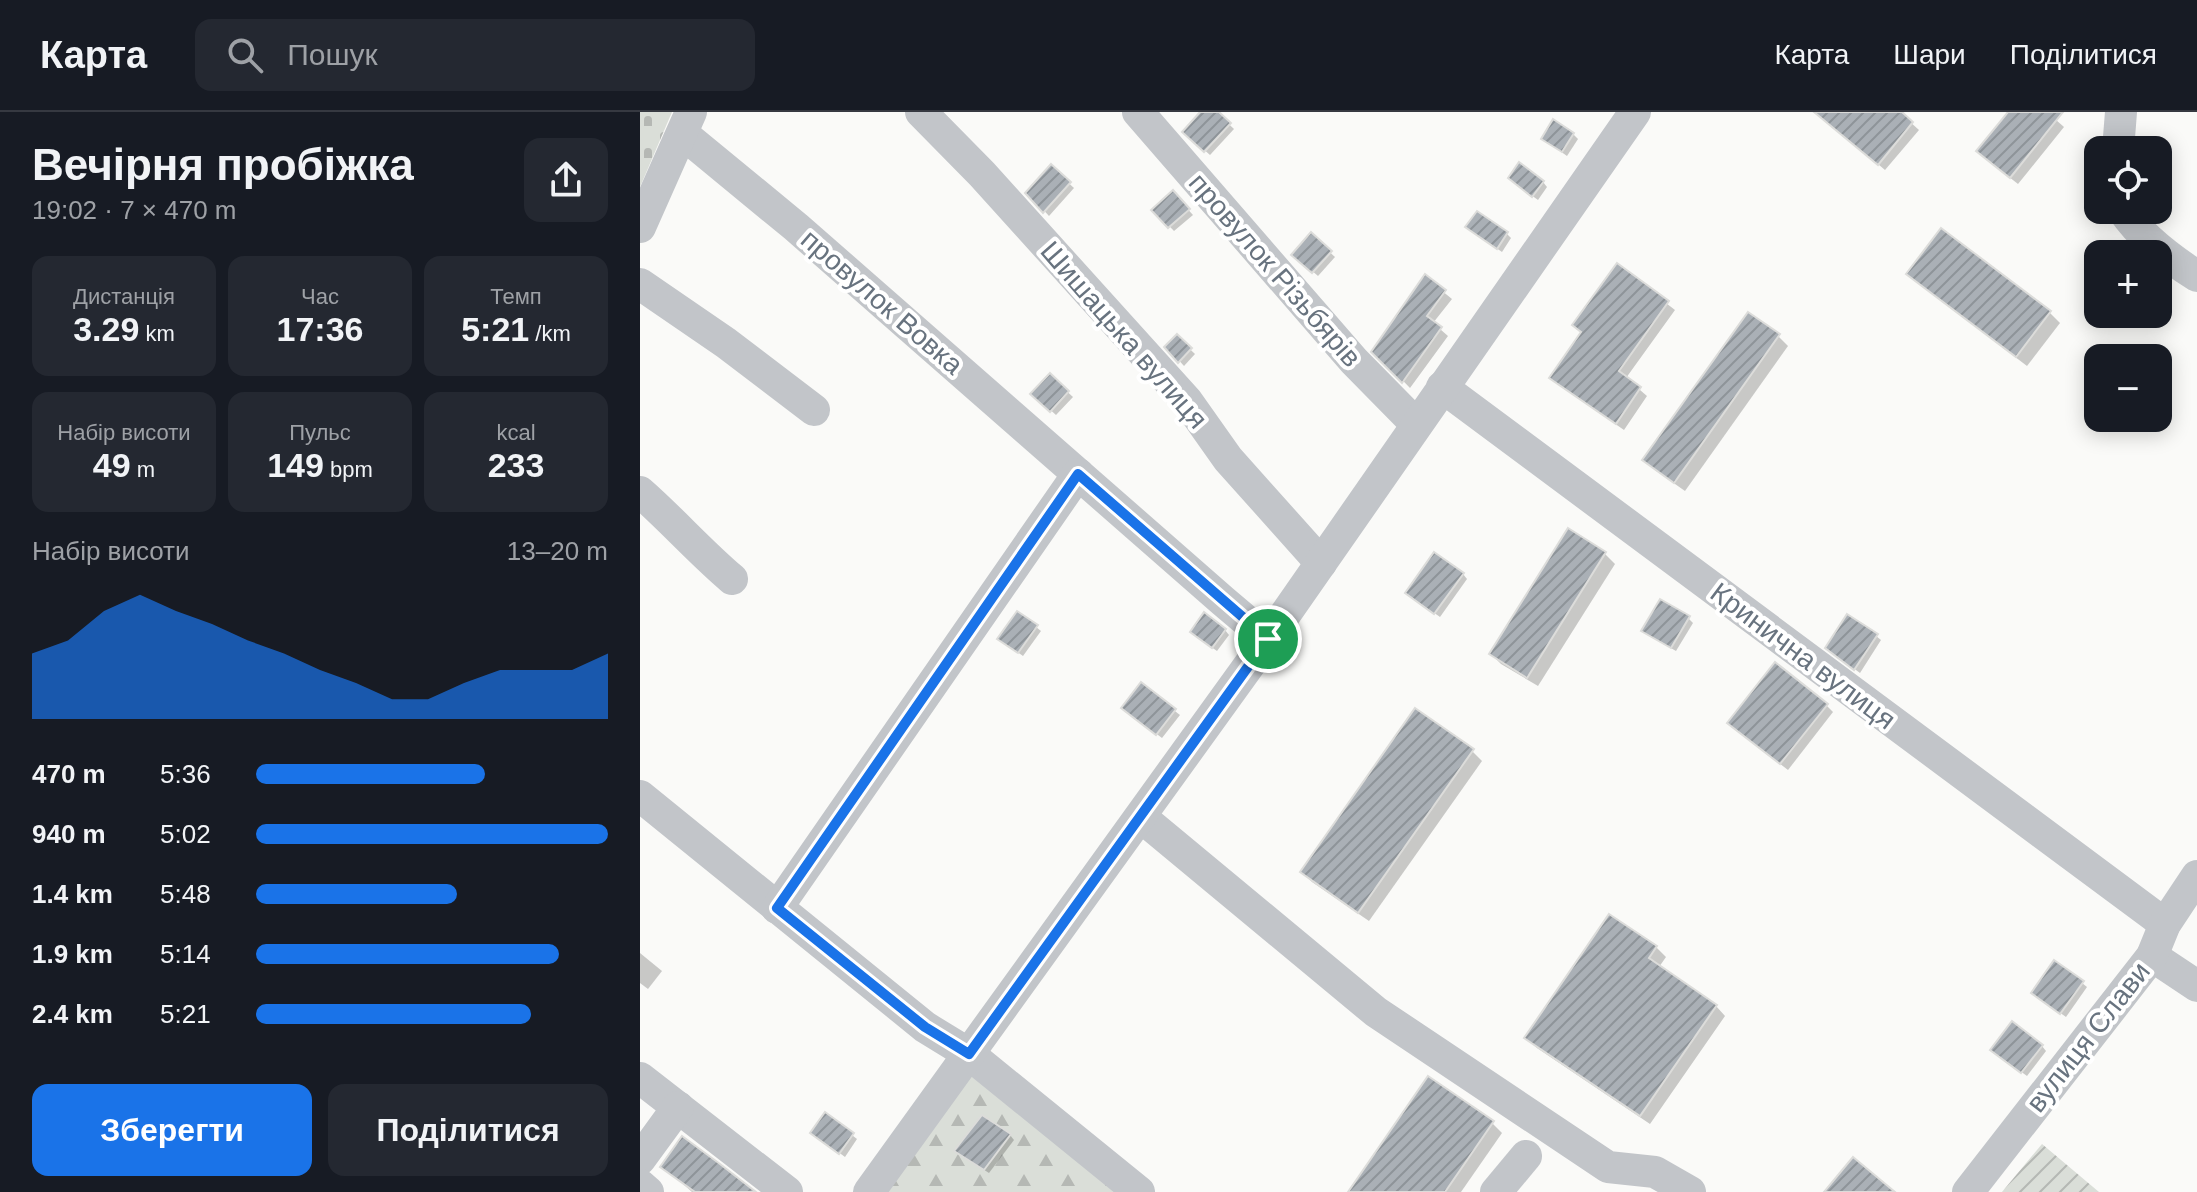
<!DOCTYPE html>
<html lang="uk">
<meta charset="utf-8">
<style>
:root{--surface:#171b24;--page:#242831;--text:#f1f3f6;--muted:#9ea1a6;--line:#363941;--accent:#1a73e8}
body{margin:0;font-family:Helvetica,sans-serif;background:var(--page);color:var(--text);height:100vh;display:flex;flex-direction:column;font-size:30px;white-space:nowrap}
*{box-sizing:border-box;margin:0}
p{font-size:26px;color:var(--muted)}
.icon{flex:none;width:44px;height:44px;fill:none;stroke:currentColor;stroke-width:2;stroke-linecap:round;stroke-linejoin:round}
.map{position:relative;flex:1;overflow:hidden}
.drawer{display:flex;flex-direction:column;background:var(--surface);width:640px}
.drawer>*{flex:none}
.tools{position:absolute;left:1444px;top:24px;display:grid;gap:16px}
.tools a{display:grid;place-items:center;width:88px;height:88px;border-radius:16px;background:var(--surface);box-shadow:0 4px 20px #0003;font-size:40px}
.pin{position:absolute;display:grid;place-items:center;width:68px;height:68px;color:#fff;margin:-34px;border:4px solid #fff;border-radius:50%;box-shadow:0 2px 8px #0007}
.round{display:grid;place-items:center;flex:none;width:84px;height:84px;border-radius:16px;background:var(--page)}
.headline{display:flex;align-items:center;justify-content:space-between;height:136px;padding:0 32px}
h1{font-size:44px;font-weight:700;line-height:60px}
.figures{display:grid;grid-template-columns:repeat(3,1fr);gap:12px;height:136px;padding:8px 32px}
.figures div{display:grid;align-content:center;border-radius:16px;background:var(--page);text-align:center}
.figures b{font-size:34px;font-weight:700}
.figures small{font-size:22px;font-weight:400}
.figures p{font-size:22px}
.chart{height:224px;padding:16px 32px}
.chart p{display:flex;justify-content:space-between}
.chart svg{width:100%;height:144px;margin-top:8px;fill:var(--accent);opacity:.7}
.cta{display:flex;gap:16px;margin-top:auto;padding:16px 32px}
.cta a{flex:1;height:92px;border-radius:16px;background:var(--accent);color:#fff;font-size:32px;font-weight:700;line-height:92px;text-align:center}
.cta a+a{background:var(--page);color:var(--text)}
ul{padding:0 32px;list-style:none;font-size:26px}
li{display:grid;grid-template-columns:128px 96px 1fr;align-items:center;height:60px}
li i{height:20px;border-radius:10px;background:var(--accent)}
header{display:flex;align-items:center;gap:48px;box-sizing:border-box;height:112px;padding:0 40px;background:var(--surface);border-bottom:2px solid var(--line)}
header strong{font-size:38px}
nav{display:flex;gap:44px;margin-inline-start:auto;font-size:28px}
.search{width:560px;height:72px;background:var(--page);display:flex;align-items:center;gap:20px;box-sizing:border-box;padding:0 28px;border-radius:16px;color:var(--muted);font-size:30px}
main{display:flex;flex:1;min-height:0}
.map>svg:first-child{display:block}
</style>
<header>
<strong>Карта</strong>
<div class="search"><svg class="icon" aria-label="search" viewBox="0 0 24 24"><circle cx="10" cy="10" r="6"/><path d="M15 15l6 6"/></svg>Пошук</div>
<nav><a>Карта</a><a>Шари</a><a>Поділитися</a></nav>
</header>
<main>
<section class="drawer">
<div class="headline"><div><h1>Вечірня пробіжка</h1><p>19:02 · 7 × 470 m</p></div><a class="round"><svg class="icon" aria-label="share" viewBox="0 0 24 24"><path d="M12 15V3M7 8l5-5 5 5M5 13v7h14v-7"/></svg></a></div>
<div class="figures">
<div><p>Дистанція</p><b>3.29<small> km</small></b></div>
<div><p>Час</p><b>17:36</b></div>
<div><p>Темп</p><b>5:21<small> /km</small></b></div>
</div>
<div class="figures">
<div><p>Набір висоти</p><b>49<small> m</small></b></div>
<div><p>Пульс</p><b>149<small> bpm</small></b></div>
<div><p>kcal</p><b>233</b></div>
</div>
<div class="chart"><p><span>Набір висоти</span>13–20 m</p>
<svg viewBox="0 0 160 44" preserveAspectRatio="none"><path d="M0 44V24L10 20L20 11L30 6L40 11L50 15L60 20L70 24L80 29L90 33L100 38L110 38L120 33L130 29L140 29L150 29L160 24V44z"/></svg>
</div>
<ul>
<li><b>470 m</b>5:36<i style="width:65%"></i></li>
<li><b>940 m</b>5:02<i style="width:100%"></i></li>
<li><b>1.4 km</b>5:48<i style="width:57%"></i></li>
<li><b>1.9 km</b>5:14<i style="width:86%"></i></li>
<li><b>2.4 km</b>5:21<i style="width:78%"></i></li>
</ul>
<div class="cta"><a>Зберегти</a><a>Поділитися</a></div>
</section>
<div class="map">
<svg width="1557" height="1080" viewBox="0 0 1557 1080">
<defs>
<pattern id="forest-firs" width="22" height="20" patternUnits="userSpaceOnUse" patternTransform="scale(2)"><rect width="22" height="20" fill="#daded8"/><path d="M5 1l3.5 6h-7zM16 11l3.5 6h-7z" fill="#b5b8b4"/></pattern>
<pattern id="cemetery-stones" width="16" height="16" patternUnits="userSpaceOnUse" patternTransform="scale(2)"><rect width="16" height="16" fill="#daded8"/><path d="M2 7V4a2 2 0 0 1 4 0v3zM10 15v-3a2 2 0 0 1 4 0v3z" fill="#b5b8b4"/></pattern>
<pattern id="garden-furrows" width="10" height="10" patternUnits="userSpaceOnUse" patternTransform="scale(2)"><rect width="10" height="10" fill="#daded8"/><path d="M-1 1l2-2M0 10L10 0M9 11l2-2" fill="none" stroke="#b5b8b4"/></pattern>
<pattern id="building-hatch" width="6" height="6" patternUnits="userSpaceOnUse" patternTransform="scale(2)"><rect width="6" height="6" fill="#aab0b6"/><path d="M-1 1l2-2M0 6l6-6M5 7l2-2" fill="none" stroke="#8e9499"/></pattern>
</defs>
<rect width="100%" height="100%" fill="#fafaf8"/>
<path fill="url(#forest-firs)" d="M329,942L499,1080H232Z"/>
<path fill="url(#cemetery-stones)" d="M0,0H32L0,75Z"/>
<path fill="url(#garden-furrows)" d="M1402,1032L1459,1080H1362Z"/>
<g fill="#0003">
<path d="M563,0H576L594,17L570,43L544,20Z"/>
<path d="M1176,0H1259L1279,18L1245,58Z"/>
<path d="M1370,0H1407L1424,15L1378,72L1346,47Z"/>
<path d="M933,22L938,27L927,44L903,27Z"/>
<path d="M411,55L434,76L409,104L388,81Z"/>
<path d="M903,70L907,75L898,88L875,71Z"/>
<path d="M533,81L553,103L534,119L514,98Z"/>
<path d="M832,119L867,122L871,126L862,140Z"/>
<path d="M1301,119L1410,201L1420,211L1387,254L1279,172L1269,162Z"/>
<path d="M671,123L695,145L678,164L654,143Z"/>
<path d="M978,154L1035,198L986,266L1007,284L984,318L919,273L912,266L943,221Z"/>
<path d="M785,165L812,187L793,211L808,224L770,276L734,239Z"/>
<path d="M1138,224L1148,234L1045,379L1015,358L1005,348Z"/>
<path d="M537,225L555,242L544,254L527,235Z"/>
<path d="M410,264L433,285L416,303L393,282Z"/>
<path d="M929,419L965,442L975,452L898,574L861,552L851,542Z"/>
<path d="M823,462L827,467L800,505L772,485Z"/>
<path d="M1048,506L1053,511L1036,539L1008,523Z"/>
<path d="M396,515L401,519L383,544L365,531Z"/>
<path d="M585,518L589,523L577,539L557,525Z"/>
<path d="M1236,524L1241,528L1220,561L1192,540Z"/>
<path d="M501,573L540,603L522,626L488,600Z"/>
<path d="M1186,593L1193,600L1148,658L1097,618Z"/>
<path d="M832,639L842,649L729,809L672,770L662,760Z"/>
<path d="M1016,835L1026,845L1019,855L1076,894L1085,904L1010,1012L897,936L887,926Z"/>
<path d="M0,841L22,859L8,877L0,871Z"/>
<path d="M1442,871L1447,875L1426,905L1398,885Z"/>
<path d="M1402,934L1406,939L1387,964L1357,942Z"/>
<path d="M186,1003L217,1027L205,1045L178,1025Z"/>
<path d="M852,1011L862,1021L821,1080H710Z"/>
<path d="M370,1023L374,1028L349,1061L321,1043Z"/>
<path d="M23,1054L112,1080H52Z"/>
</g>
<g fill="url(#building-hatch)" stroke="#dcdcda" stroke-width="2">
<path d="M560,0H579L591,11L564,40L542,20Z"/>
<path d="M1174,0H1262L1273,10L1238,53Z"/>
<path d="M1368,0H1423L1370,66L1336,39Z"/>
<path d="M913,7L934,21L922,40L901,27Z"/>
<path d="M879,50L904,69L892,85L868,66Z"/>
<path d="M411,52L431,70L403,101L385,81Z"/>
<path d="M533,78L550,97L528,116L511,98Z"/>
<path d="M837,99L868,120L857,137L825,115Z"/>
<path d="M1301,116L1411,199L1376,245L1266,162Z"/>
<path d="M671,120L692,139L672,161L651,143Z"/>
<path d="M977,151L1029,189L979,259L1001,275L976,312L909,266L941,220L932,213Z"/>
<path d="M785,162L806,178L787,204L802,215L762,271L731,240Z"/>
<path d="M1108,200L1140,222L1034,371L1002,348Z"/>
<path d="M537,222L552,236L538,251L524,235Z"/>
<path d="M410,261L429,279L410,300L390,282Z"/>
<path d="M928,416L966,440L887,566L849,542Z"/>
<path d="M794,440L824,461L794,502L765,481Z"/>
<path d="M1020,487L1050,504L1031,536L1001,519Z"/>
<path d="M377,499L398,513L378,541L357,527Z"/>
<path d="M564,500L586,517L572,536L550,520Z"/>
<path d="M1207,502L1238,522L1214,558L1185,536Z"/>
<path d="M1135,550L1188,592L1140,652L1087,611Z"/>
<path d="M501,570L536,597L516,623L481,596Z"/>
<path d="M775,596L834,637L718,801L660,760Z"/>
<path d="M969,802L1017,834L1009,846L1077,893L1000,1004L884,926Z"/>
<path d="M1414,848L1444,869L1420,902L1391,881Z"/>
<path d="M1372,909L1403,933L1381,961L1350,938Z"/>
<path d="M788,964L854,1009L805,1080H708Z"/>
<path d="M185,1000L214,1021L199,1042L170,1021Z"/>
<path d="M342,1003L371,1022L344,1058L314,1039Z"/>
<path d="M42,1024L80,1052L116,1080H55L20,1055Z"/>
<path d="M1213,1045L1255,1080H1184Z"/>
</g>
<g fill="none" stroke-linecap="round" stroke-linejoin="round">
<g stroke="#c2c5c9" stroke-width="32">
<path d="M281,0L342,62L547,289L588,347L681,451"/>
<path d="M498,0L714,249L776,312"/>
<path d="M43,22L156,115L583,489L628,527"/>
<path d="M1478,38L1481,0"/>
<path d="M1483,98C1501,125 1530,147 1557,164"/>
<path d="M0,115L51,0"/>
<path d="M0,172L86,231L174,298"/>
<path d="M802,275L1525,812"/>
<path d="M0,380C32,408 60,440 92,467"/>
<path d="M0,684L285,915L329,942L499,1080"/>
<path d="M501,705L736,900L968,1055L1015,1060L1050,1080"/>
<path d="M137,796L438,362"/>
<path d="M1512,844L1557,874"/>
<path d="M0,966L147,1080"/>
<path d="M0,1047L38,995"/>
<path d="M0,1073L8,1080"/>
<path d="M229,1080L628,527L995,0"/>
<path d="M856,1080L886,1044"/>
<path d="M1328,1080L1512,844L1525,812L1557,764"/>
</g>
</g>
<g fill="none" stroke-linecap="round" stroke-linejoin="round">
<defs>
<path id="route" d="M438,362L628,527L329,942L285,915L137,796Z"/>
</defs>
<use href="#route" stroke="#fff" stroke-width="16"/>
<use href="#route" stroke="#1a73e8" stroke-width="10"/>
</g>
<g text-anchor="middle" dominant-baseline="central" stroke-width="8" stroke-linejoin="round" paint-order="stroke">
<g font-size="28" fill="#68737f" stroke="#fff">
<text transform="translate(635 158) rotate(49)">провулок Різьбярів</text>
<text transform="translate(242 190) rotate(41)">провулок Вовка</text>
<text transform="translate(484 223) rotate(49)">Шишацька вулиця</text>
<text transform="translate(1163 544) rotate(37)">Кринична вулиця</text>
<text transform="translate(1448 925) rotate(-52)">вулиця Слави</text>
</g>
</g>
</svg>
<div class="tools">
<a><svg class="icon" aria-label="locate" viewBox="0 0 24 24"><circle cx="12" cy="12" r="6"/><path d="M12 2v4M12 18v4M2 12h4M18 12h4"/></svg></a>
<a>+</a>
<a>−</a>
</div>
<div class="pin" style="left:628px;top:527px;background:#1e9e55"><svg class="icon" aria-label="arrive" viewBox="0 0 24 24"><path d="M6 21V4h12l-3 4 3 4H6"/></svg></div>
</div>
</main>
